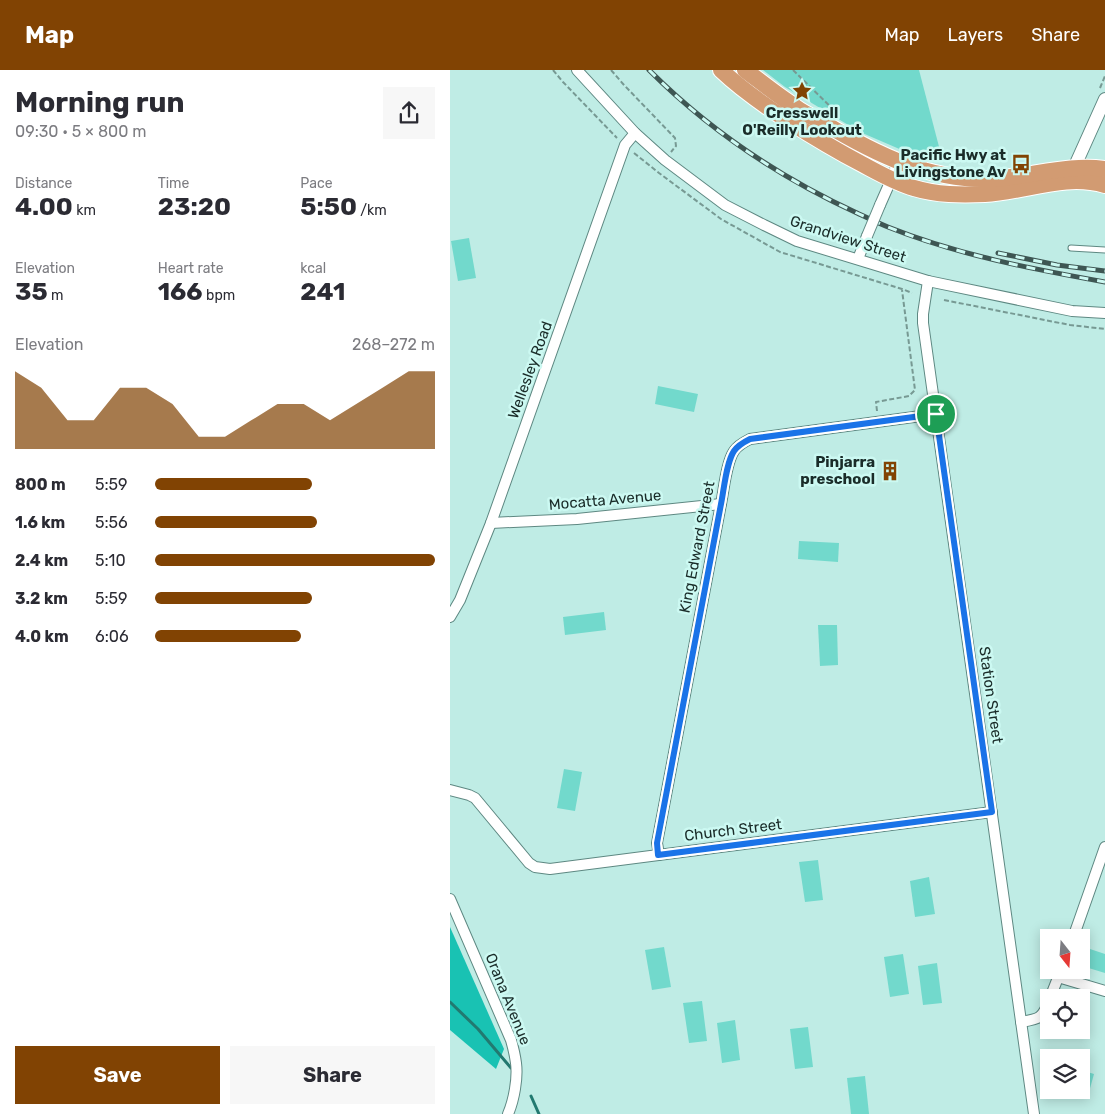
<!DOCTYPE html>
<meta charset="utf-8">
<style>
:root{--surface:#fff;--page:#f7f7f7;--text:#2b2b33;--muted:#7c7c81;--accent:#814303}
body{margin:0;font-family:Rubik,sans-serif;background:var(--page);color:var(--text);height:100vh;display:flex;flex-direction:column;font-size:19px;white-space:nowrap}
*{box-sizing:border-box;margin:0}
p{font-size:16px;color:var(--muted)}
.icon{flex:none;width:28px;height:28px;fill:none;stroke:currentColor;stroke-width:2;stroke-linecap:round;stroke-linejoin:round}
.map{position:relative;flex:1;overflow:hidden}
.panel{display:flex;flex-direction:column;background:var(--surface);width:450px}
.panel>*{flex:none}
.needle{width:32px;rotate:163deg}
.fabs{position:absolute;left:590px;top:859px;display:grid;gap:10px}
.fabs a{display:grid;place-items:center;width:50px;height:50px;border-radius:0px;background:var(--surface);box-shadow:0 2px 12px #0003;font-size:25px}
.pin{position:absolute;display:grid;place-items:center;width:42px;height:42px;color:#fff;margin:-21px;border:2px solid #fff;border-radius:50%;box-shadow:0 1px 5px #0007}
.round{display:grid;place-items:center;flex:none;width:52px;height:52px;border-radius:0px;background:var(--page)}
.headline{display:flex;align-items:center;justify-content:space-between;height:85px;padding:0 15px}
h1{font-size:28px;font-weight:700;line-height:38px}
.metrics{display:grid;grid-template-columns:repeat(3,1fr);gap:8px;height:85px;padding:5px 15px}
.metrics div{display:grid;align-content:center}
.metrics b{font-size:25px;font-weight:700}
.metrics small{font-size:14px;font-weight:400}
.metrics p{font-size:14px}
.chart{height:140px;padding:10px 15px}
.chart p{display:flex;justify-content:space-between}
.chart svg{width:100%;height:90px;margin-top:5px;fill:var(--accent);opacity:.7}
.primary-button{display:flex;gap:10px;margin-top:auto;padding:10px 15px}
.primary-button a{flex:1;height:58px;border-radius:0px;background:var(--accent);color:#fff;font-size:20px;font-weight:700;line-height:58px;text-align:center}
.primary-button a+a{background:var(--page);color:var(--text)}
ul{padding:0 15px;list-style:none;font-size:16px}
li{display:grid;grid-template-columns:80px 60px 1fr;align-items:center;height:38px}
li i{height:12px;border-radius:6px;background:var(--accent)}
header{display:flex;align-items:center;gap:30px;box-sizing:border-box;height:70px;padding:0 25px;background:var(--accent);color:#fff}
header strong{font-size:24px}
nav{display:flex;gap:28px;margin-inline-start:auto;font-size:18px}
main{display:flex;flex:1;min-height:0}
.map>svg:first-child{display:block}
</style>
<header>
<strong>Map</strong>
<nav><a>Map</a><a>Layers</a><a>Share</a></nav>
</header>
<main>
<section class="panel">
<div class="headline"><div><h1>Morning run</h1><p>09:30 · 5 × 800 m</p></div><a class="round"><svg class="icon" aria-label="share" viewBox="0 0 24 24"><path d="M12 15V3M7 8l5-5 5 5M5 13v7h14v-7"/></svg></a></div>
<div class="metrics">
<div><p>Distance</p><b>4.00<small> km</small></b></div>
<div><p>Time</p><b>23:20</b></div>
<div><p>Pace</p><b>5:50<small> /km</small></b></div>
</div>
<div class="metrics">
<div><p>Elevation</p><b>35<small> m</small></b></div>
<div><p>Heart rate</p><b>166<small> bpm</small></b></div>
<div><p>kcal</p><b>241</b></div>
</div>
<div class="chart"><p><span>Elevation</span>268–272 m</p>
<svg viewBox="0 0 160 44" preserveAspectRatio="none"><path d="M0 44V6L10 14L20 30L30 30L40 14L50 14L60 22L70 38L80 38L90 30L100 22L110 22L120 30L130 22L140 14L150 6L160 6V44z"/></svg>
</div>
<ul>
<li><b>800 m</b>5:59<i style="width:56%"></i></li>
<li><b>1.6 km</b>5:56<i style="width:58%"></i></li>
<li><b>2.4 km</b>5:10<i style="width:100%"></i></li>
<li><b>3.2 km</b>5:59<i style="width:56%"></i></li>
<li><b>4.0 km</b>6:06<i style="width:52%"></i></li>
</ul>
<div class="primary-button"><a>Save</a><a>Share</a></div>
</section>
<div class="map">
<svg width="655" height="1044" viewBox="0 0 655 1044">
<rect width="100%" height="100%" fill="#bfece5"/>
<g fill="#72d9cc">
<path d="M313,0H469L493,92L468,87L410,62L335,17Z"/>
<path d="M19,168L26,208L8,211L1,171Z"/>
<path d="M208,316L248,324L244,342L205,334Z"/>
<path d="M349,471L389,473L388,492L348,489Z"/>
<path d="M154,542L156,560L115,565L113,547Z"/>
<path d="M368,555H387L388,595L370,596Z"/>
<path d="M114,699L132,702L125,741L107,738Z"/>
<path d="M368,790L373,830L355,832L349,792Z"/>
<path d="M479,807L485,844L465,847L460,811Z"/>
<path d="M214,877L221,917L202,920L195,880Z"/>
<path d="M637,878L655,884V903L632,896Z"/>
<path d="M453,884L459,924L440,927L434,887Z"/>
<path d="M487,893L492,933L473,935L468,896Z"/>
<path d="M252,931L257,971L239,973L233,933Z"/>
<path d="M285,950L290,990L272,993L267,953Z"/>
<path d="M358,957L363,997L345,999L340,959Z"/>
<path d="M631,1000L644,1004L639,1022L631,1020Z"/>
<path d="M415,1006L419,1044H401L397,1008Z"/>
</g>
<path fill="#19c2b3" d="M0,857L54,979L46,999L0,960Z"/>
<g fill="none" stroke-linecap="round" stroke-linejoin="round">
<g stroke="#227970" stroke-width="3">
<path d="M0,932L28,959L61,998"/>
<path d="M81,1026L89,1044"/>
</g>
<defs>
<path id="service" d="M621,178L655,180"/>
<g id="minor">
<path d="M127,0L185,63L215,90L275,135L314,155L347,171L478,211L622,241L655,243"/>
<path d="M430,135L441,110L448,92"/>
<path d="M408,189L417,166"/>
<path d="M478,211L473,244V253L584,1044"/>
<path d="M41,453L127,449L271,434"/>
<path d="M0,547L10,530L41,453L175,75L185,63"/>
<path d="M0,720L19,725L25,728L79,793L85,797L100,799L542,742"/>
<path d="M209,785L207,773L271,434C274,420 276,393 284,381C288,375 294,372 300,369L486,344"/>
<path d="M0,829L61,970C63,977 65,985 66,993C68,1008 64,1030 58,1044"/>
<path d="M623,868L655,777"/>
<path d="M608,907L655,921"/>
<path d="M600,928L611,900"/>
<path d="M571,952C589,949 592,949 599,931"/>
</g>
<path id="tertiary" d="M624,105V98L655,29"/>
<g id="trunk">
<path d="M271,0C291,19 314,35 337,50C362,66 387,81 412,94C429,103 446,113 464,118C487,125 511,125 535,124C575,122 615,103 655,115"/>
<path d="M295,0C311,12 327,25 344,36C353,43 364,48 374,53C425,84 480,111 541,109C550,109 559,107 568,106C597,102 626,95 655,99"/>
</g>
</defs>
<use href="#service" stroke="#5e8882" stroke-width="7"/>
<use href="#minor" stroke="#5e8882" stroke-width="12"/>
<use href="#tertiary" stroke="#5e8882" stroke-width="14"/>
<use href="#trunk" stroke="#fff" stroke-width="18"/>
<g stroke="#779993" stroke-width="2" stroke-dasharray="5 2.5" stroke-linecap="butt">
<path d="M103,0L113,12L167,68"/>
<path d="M161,0L174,15L225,68L226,76L221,82"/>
<path d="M343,0L389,45"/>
<path d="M650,18L655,6"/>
<path d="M184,83L209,103L271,149L330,182L452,219L462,223"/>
<path d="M494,230L620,255L655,259"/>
<path d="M427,341L426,332L459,326L465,320L452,220"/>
</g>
<use href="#service" stroke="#fff" stroke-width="5"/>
<use href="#minor" stroke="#fff" stroke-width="10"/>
<use href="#tertiary" stroke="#fff" stroke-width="12"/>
<use href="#trunk" stroke="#d29b72" stroke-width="16"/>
<defs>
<g id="rail">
<path d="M199,0C260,61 329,107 407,143C418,148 428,153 438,157C508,185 582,199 655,212"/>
<path d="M548,183L607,195L655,201"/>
</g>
</defs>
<use href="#rail" stroke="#3e5653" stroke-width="5"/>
<use href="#rail" stroke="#ccf9f2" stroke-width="3" stroke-dasharray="9" stroke-linecap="butt"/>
<defs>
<path id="minor-bridge" d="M417,166L430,135"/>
</defs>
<use href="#minor-bridge" stroke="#5e8882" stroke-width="12" stroke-linecap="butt"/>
<use href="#minor-bridge" stroke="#fff" stroke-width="10"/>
</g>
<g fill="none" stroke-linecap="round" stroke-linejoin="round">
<defs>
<path id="route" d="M486,344L542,742L208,785L207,773L271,434C274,420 276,393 284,381C288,375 294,372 300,369Z"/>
</defs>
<use href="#route" stroke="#fff" stroke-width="10"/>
<use href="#route" stroke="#1a73e8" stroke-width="6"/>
</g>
<defs>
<symbol id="sight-bare" viewBox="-9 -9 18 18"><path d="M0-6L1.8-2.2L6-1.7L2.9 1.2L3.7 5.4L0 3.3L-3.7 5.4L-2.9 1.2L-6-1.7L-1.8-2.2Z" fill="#814303" stroke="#ccf9f2" stroke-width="2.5" paint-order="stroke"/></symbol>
<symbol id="bus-bare" viewBox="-9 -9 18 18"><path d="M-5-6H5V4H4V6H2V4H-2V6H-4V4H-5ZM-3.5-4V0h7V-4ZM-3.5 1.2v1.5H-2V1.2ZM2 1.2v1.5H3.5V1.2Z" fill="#814303" stroke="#ccf9f2" stroke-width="2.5" paint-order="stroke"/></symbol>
<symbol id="building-bare" viewBox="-9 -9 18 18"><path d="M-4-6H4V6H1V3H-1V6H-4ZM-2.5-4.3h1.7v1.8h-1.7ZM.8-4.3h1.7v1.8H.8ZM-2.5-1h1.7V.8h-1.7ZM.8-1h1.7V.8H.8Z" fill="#814303" stroke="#ccf9f2" stroke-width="2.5" paint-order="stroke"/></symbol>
</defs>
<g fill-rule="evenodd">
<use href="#sight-bare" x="338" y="7" width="28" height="28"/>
<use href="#bus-bare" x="557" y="80" width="28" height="28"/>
<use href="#building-bare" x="426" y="387" width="28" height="28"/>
</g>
<g text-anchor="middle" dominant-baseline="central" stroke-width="5" stroke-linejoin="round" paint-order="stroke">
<g font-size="15" font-weight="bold" fill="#1a2c29" stroke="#ccf9f2" text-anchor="end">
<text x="352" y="43" text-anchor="middle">Cresswell<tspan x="352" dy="17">O'Reilly Lookout</tspan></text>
<text x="556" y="85">Pacific Hwy at<tspan x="556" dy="17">Livingstone Av</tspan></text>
<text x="425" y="392">Pinjarra<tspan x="425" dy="17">preschool</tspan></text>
</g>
<g font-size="15" fill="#1a2c29" stroke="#ccf9f2">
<text transform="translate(398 169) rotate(18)">Grandview Street</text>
<text transform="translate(80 300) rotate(-70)">Wellesley Road</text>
<text transform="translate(155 430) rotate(-5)">Mocatta Avenue</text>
<text transform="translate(247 477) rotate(-79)">King Edward Street</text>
<text transform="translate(541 625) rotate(82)">Station Street</text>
<text transform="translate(283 760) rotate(-7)">Church Street</text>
<text transform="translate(58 929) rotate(68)">Orana Avenue</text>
</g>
</g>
</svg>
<div class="fabs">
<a><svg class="needle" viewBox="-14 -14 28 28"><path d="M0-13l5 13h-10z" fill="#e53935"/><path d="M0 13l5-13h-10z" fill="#7c7c81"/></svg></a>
<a><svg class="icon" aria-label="locate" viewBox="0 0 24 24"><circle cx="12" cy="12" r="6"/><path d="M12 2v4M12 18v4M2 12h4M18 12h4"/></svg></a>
<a><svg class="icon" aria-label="layers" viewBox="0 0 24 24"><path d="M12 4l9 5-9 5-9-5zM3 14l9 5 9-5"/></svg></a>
</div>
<div class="pin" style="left:486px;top:344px;background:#1e9e55"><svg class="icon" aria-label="arrive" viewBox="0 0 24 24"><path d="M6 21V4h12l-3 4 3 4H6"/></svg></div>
</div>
</main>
